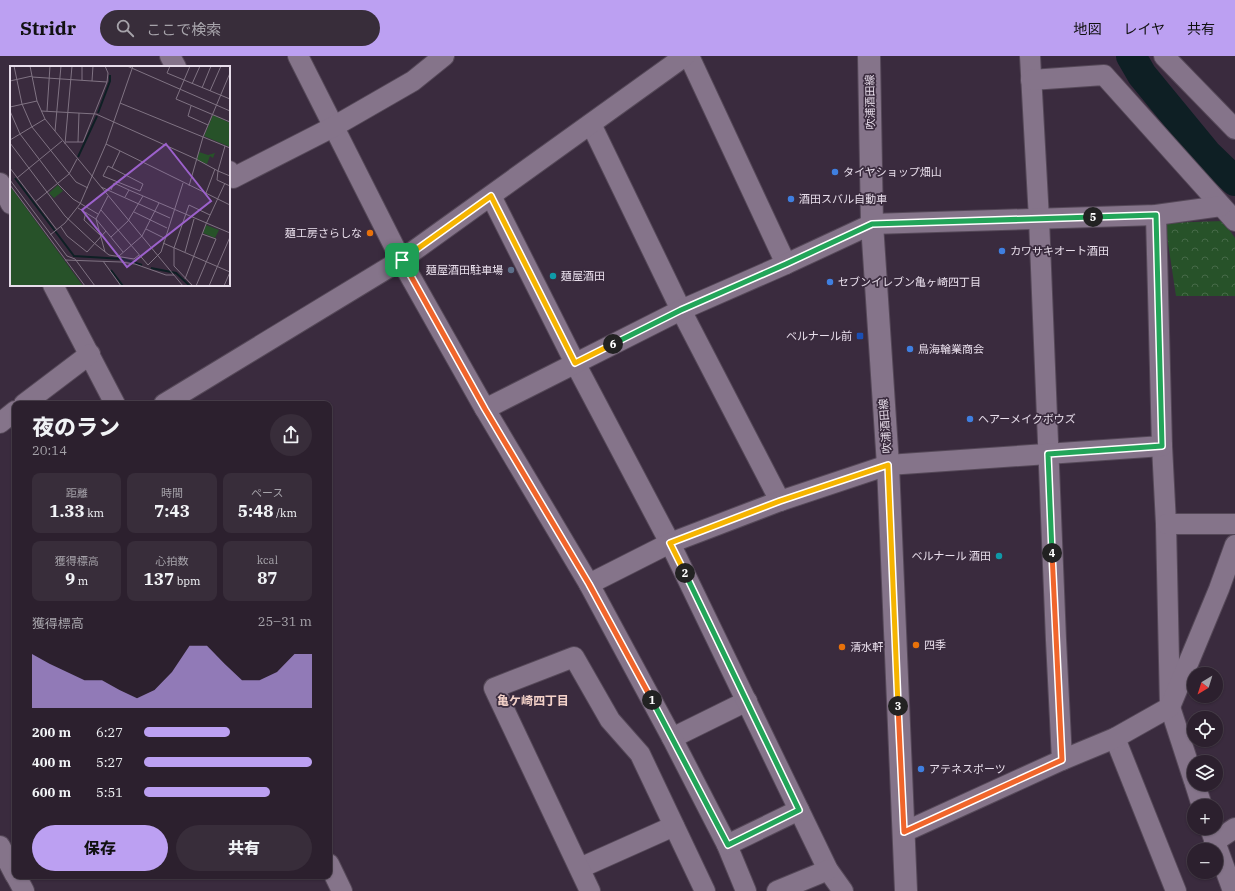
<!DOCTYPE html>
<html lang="ja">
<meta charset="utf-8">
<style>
:root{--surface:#2c202e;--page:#382d3a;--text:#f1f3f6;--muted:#a6a3aa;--line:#483e4a;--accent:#bca0f2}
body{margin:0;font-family:"IBM Plex Serif","Noto Sans JP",serif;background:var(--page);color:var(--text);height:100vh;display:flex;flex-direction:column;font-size:15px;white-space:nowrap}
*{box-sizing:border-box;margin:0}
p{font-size:13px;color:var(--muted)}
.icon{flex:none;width:22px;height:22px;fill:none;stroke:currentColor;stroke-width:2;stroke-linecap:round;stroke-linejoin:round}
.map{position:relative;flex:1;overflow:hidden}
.side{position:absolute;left:12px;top:345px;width:320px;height:478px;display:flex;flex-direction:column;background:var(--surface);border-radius:8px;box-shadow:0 1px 3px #0004,0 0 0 1px var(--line)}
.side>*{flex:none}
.needle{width:26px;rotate:218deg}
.fabs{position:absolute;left:1187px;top:611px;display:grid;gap:8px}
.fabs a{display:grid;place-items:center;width:36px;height:36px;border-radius:50%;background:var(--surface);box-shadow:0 1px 3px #0004,0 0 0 1px var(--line);font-size:20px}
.pin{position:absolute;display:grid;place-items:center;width:34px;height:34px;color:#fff;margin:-17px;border-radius:8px;box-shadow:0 2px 6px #0006}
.km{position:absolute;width:20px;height:20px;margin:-10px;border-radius:50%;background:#222;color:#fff;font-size:11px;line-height:20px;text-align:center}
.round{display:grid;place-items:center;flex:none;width:42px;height:42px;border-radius:21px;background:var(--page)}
.summary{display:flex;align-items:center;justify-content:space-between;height:68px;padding:0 20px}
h1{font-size:22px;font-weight:800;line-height:30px}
.stats{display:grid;grid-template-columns:repeat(3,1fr);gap:6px;height:68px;padding:4px 20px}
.stats div{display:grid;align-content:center;border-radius:8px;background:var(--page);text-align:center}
.stats b{font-size:17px;font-weight:800}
.stats small{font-size:11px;font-weight:400}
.stats p{font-size:11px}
.chart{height:112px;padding:8px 20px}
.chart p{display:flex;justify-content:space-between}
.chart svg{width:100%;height:72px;margin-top:4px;fill:var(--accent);opacity:.7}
.action{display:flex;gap:8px;margin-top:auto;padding:8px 20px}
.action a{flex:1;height:46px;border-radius:24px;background:var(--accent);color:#111;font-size:16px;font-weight:800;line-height:46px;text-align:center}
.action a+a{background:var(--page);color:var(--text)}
ul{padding:0 20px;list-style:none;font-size:13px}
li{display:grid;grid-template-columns:64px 48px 1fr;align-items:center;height:30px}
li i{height:10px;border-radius:5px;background:var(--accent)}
header{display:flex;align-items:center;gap:24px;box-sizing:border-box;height:56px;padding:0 20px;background:var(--accent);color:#111}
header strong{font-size:19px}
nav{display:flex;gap:22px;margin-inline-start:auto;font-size:14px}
.search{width:280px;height:36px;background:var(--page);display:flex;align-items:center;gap:10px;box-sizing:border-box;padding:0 14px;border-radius:22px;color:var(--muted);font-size:15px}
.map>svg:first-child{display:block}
</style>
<header>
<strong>Stridr</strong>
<div class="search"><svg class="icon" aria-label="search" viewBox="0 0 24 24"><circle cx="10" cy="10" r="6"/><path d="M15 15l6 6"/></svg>ここで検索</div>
<nav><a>地図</a><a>レイヤ</a><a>共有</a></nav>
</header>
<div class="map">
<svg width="1235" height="835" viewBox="0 0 1235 835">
<defs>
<pattern id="forest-crowns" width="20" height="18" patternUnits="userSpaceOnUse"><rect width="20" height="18" fill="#275229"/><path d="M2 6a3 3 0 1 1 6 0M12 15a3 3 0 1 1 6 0" fill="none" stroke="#466a48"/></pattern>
</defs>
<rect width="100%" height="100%" fill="#3a2b3e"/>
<path fill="url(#forest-crowns)" d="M1223,165L1235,182V240H1176L1165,167Z"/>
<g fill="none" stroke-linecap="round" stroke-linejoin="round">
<path stroke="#0e1f24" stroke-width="30" d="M1131,0L1142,19L1207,98L1235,125"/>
<defs>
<g id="minor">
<path d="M170,0L176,11"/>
<path d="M298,0L401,204L485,353L589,528L672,682L747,645"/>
<path d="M689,0L786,208"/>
<path d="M1030,0L1039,163L1056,584L1062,704"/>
<path d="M1164,0L1235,73"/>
<path d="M1031,24L1104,19L1235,165"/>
<path d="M591,68L681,254L780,445"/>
<path d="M229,115L233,122L333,71L413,25L444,0"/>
<path d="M0,127L11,148"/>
<path d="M491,140L575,307L670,487L828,814L843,835"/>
<path d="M1156,159L1162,390L1166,468L1170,651L1194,725"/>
<path d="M53,229L115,348"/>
<path d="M24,348L90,298"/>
<path d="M164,348L401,204L685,0"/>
<path d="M485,353L681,254L786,208L872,168L1156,159L1221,150"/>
<path d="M0,367L15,355"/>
<path d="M1166,468H1235"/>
<path d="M589,528L670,487L780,445L888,409L1162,390"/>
<path d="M672,682L727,789L746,835"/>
<path d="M1115,682L1176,835"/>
<path d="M1195,728L1202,750"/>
<path d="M1210,772L1233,835"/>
<path d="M904,776L1062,704L1115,682L1170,651L1219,533L1235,489"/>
<path d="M1214,786L1235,772"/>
<path d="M727,789L799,754"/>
<path d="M0,790L15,819"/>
<path d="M329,808L342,835"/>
<path d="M580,812L674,770"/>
<path d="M16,820L24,835"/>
<path d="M590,835L494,632L574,601L610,664L640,698L705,835"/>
<path d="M777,835L828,814"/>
</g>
<path id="secondary" d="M869,0L872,168L888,409L906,835"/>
</defs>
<use href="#minor" stroke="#554858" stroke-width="22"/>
<use href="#secondary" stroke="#554858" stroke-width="24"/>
<use href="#minor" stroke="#85748a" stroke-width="20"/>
<use href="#secondary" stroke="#85748a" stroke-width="22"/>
</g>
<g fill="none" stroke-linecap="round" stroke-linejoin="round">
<defs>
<path id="split-1" d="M402,204L485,353L589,528L652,644"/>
<path id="split-2" d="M652,644L728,789L799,754L685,517"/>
<path id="split-3" d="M685,517L670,487L780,445L888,409L898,650"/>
<path id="split-4" d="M898,650L904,776L1062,704L1052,497"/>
<path id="split-5" d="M1052,497L1048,398L1162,390L1156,159L1093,161"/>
<path id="split-6" d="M613,288L681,254L786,208L872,168L1093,161"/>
<path id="split-7" d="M402,204L491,140L575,307L613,288"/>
</defs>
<use href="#split-1" stroke="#fff" stroke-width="8"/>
<use href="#split-2" stroke="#fff" stroke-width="8"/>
<use href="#split-3" stroke="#fff" stroke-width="8"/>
<use href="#split-4" stroke="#fff" stroke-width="8"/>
<use href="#split-5" stroke="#fff" stroke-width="8"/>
<use href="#split-6" stroke="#fff" stroke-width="8"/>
<use href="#split-7" stroke="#fff" stroke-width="8"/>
<use href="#split-1" stroke="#f0652b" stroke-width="5"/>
<use href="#split-2" stroke="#22a559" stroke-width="5"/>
<use href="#split-3" stroke="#f5b400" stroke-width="5"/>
<use href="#split-4" stroke="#f0652b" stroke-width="5"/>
<use href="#split-5" stroke="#22a559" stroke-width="5"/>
<use href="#split-6" stroke="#22a559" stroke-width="5"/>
<use href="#split-7" stroke="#f5b400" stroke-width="5"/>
</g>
<g fill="#3f7fe0" stroke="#3a2b3e" stroke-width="1.5">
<circle cx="835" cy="116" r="4"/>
<circle cx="791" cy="143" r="4"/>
<circle cx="1002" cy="195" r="4"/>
<circle cx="830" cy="226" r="4"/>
<circle cx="910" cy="293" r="4"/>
<circle cx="970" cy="363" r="4"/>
<circle cx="921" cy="713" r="4"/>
</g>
<g fill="#e8710a" stroke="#3a2b3e" stroke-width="1.5">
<circle cx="370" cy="177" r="4"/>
<circle cx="916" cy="589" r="4"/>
<circle cx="842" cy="591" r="4"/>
</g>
<circle fill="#5c6f8a" stroke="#3a2b3e" stroke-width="1.5" cx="511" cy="214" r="4"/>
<g fill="#0f9aa8" stroke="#3a2b3e" stroke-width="1.5">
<circle cx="553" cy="220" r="4"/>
<circle cx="999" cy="500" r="4"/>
</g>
<rect fill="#1a4fb4" stroke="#3a2b3e" stroke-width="1.5" x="856" y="276" width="8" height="8" rx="2"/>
<g text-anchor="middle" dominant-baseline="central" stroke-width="3.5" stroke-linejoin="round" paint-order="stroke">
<g font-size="11" fill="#e8deeb" stroke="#3a2b3e">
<text transform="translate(870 46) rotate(-91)">吹浦酒田線</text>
<text transform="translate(885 370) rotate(-94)">吹浦酒田線</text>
</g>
<g font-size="11" fill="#e8deeb" stroke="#3a2b3e" text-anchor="start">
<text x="843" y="116">タイヤショップ畑山</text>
<text x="799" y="143">酒田スバル自動車</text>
<text x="362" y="177" text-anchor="end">麺工房さらしな</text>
<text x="1010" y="195">カワサキオート酒田</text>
<text x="503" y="214" text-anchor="end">麺屋酒田駐車場</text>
<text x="561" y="220">麺屋酒田</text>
<text x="838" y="226">セブンイレブン亀ヶ崎四丁目</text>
<text x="852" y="280" text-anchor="end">ベルナール前</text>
<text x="918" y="293">鳥海輪業商会</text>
<text x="978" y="363">ヘアーメイクボウズ</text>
<text x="991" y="500" text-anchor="end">ベルナール 酒田</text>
<text x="924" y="589">四季</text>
<text x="850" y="591">清水軒</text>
<text x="929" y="713">アテネスポーツ</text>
</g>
<g font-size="12" font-weight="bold" fill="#f4d2c9" stroke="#3a2b3e">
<text x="533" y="644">亀ケ崎四丁目</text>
</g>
</g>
<g transform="translate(10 10)">
<rect width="220" height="220" fill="#3a2b3e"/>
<path d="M203,49L220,57V81L194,70ZM48,119L53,125L44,132L39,127ZM0,120L73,220H0ZM196,159L209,164L205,172L193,167Z" fill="#275229"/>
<path d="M189,86L198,89L205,87L203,92L200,90L197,98L187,94Z" fill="#275229"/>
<path fill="none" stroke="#0e1f24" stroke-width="2" d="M88,47L100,15V9M68,91L87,50M5,112L64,190L113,193L132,199M141,202L166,207L180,220M101,204L113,220"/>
<path fill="none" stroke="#807383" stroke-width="1" d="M4,0L12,38L22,61L66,116L78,122M20,0L27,35L35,53L173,220M117,0L220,45M160,0L157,7L220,33M180,0L166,33L220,56M22,11L97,16M72,14V0M0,15L22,10M82,15L83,0M182,18L190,0M192,22L201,0M200,25L211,0M110,37L220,82M181,40L178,50L198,59M0,41L27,35M0,45L10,68L48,118L63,133L88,148M31,45L86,48L186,93M37,45L40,0M45,65L51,0M0,74L35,53M56,76H73L97,16L98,7L95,0M68,76L69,47M0,77L55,150L84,177L99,189L124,193L129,189M55,78L62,0M96,78L220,139M215,80L208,105L220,110M186,93L208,105L207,114L220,120M0,102L47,164M102,102L133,118L130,125L93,110L98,100L102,102L110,85M7,112L52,75M0,114L57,190L65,193L85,220M0,119L75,220M179,120L193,71L220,7M91,121L160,152M101,124L104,117L119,124M196,127L205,103M115,131L119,124L220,167M25,136L59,108L67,93M68,142L86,153L113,186M91,144L138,199L151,186L173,117M76,146L74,154L90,169M124,146L157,162M51,161L57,170L77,186L96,165M136,163L154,172M40,169L55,157L70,138L96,78L123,0M101,171L118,155L133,130M153,177L220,206M95,186L86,153L98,130M175,186L184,153M109,190L132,170L149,137M55,194L111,196L125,198L156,209H164M93,195L111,220M175,213L196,158L215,117M183,220L164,200V182L179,139L200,149M186,220L206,173L192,168M199,220L220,171M214,220L220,206"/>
<path fill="#9c61cc" fill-opacity="0.15" stroke="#9c61cc" stroke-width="2" d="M156,78L201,135L117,201L72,144Z"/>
<rect width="220" height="220" fill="none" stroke="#e8deeb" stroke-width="2"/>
</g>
</svg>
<div class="fabs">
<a><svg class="needle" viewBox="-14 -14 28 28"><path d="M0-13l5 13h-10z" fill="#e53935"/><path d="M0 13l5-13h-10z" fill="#a6a3aa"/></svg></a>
<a><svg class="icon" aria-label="locate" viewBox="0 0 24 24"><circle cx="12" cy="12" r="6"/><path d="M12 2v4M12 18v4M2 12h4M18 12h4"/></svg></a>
<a><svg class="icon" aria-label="layers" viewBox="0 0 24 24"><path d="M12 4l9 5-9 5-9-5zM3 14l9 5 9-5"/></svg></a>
<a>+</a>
<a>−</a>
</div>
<div class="pin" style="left:402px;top:204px;background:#1e9e55"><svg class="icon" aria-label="arrive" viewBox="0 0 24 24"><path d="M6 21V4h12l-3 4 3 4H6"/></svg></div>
<b class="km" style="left:652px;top:644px">1</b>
<b class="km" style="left:685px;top:517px">2</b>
<b class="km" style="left:898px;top:650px">3</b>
<b class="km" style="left:1052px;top:497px">4</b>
<b class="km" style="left:1093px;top:161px">5</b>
<b class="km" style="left:613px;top:288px">6</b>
<section class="side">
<div class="summary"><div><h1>夜のラン</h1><p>20:14</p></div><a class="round"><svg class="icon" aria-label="share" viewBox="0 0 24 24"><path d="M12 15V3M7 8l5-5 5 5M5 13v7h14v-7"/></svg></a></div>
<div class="stats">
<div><p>距離</p><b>1.33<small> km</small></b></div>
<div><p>時間</p><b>7:43</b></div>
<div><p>ペース</p><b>5:48<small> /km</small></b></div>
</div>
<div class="stats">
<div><p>獲得標高</p><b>9<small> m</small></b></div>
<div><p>心拍数</p><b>137<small> bpm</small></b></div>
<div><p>kcal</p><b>87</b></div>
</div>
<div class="chart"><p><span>獲得標高</span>25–31 m</p>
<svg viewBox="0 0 160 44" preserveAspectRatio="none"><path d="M0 44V11L10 17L20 22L30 27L40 27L50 33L60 38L70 33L80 22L90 6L100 6L110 17L120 27L130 27L140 22L150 11L160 11V44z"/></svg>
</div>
<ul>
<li><b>200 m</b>6:27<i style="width:51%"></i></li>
<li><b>400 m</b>5:27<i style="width:100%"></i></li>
<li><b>600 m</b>5:51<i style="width:75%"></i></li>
</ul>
<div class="action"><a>保存</a><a>共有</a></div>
</section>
</div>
